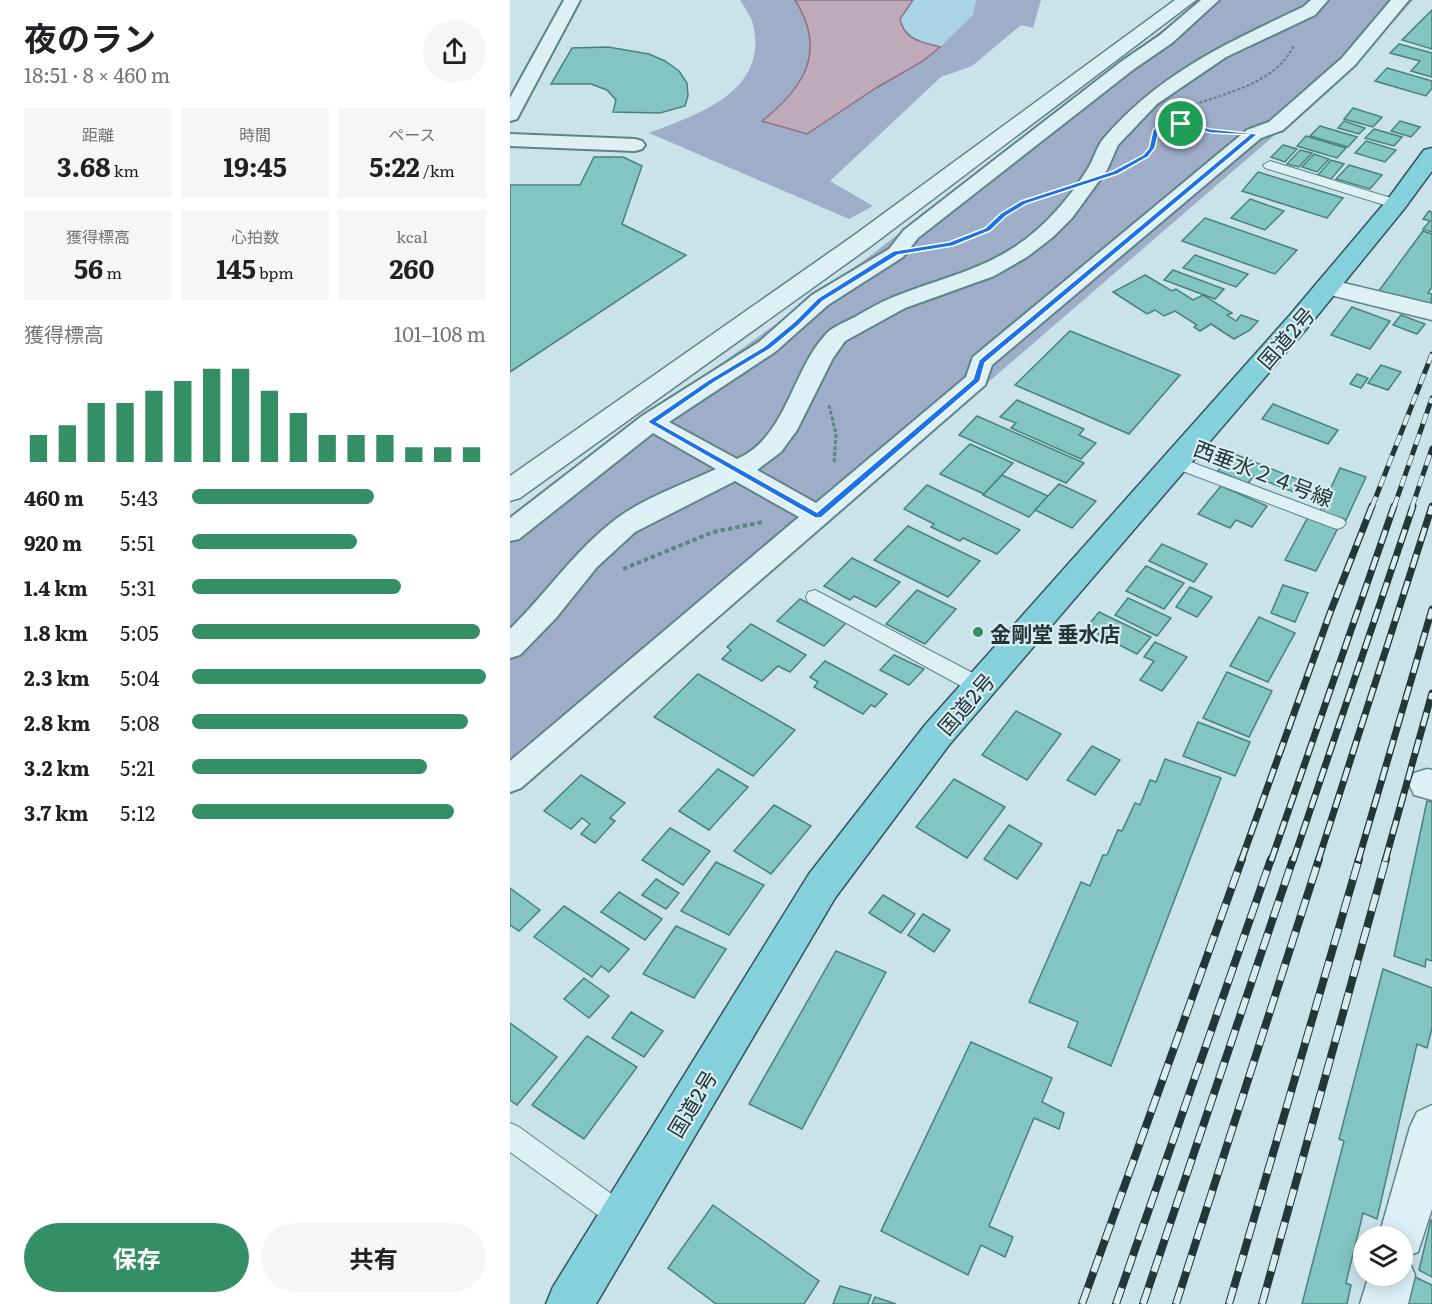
<!DOCTYPE html>
<html lang="ja">
<meta charset="utf-8">
<style>
:root{--surface:#fff;--page:#f6f6f6;--text:#202124;--muted:#757577;--accent:#358f65}
body{margin:0;font-family:Literata,"Noto Sans JP",serif;background:var(--page);color:var(--text);height:100vh;display:flex;flex-direction:column;font-size:22px;white-space:nowrap}
*{box-sizing:border-box;margin:0}
p{font-size:20px;color:var(--muted)}
.icon{flex:none;width:33px;height:33px;fill:none;stroke:currentColor;stroke-width:2;stroke-linecap:round;stroke-linejoin:round}
.map{position:relative;flex:1;overflow:hidden}
.side{display:flex;flex-direction:column;background:var(--surface);width:510px}
.side>*{flex:none}
.tools{position:absolute;left:843px;top:1226px;display:grid;gap:12px}
.tools a{display:grid;place-items:center;width:60px;height:60px;border-radius:50%;background:var(--surface);box-shadow:0 3px 15px #0003;font-size:30px}
.pin{position:absolute;display:grid;place-items:center;width:51px;height:51px;color:#fff;margin:-26px;border:3px solid #fff;border-radius:50%;box-shadow:0 2px 6px #0007}
.round{display:grid;place-items:center;flex:none;width:63px;height:63px;border-radius:32px;background:var(--page)}
.overview{display:flex;align-items:center;justify-content:space-between;height:102px;padding:0 24px}
h1{font-size:33px;font-weight:700;line-height:45px}
.stats{display:grid;grid-template-columns:repeat(3,1fr);gap:9px;height:102px;padding:6px 24px}
.stats div{display:grid;align-content:center;border-radius:0px;background:var(--page);text-align:center}
.stats b{font-size:26px;font-weight:700}
.stats small{font-size:16px;font-weight:400}
.stats p{font-size:16px}
.chart{height:168px;padding:12px 24px}
.chart p{display:flex;justify-content:space-between}
.chart svg{width:100%;height:108px;margin-top:6px;stroke:var(--accent);stroke-width:6}
.button{display:flex;gap:12px;margin-top:auto;padding:12px 24px}
.button a{flex:1;height:69px;border-radius:36px;background:var(--accent);color:#fff;font-size:24px;font-weight:700;line-height:69px;text-align:center}
.button a+a{background:var(--page);color:var(--text)}
ul{padding:0 24px;list-style:none;font-size:20px}
li{display:grid;grid-template-columns:96px 72px 1fr;align-items:center;height:45px}
li i{height:15px;border-radius:8px;background:var(--accent)}
main{display:flex;flex:1;min-height:0}
.map>svg:first-child{display:block}
</style>
<main>
<section class="side">
<div class="overview"><div><h1>夜のラン</h1><p>18:51 · 8 × 460 m</p></div><a class="round"><svg class="icon" aria-label="share" viewBox="0 0 24 24"><path d="M12 15V3M7 8l5-5 5 5M5 13v7h14v-7"/></svg></a></div>
<div class="stats">
<div><p>距離</p><b>3.68<small> km</small></b></div>
<div><p>時間</p><b>19:45</b></div>
<div><p>ペース</p><b>5:22<small> /km</small></b></div>
</div>
<div class="stats">
<div><p>獲得標高</p><b>56<small> m</small></b></div>
<div><p>心拍数</p><b>145<small> bpm</small></b></div>
<div><p>kcal</p><b>260</b></div>
</div>
<div class="chart"><p><span>獲得標高</span>101–108 m</p>
<svg viewBox="0 0 160 44" preserveAspectRatio="none"><path d="M5 44V33M15 44V29M25 44V20M35 44V20M45 44V15M55 44V11M65 44V6M75 44V6M85 44V15M95 44V24M105 44V33M115 44V33M125 44V33M135 44V38M145 44V38M155 44V38"/></svg>
</div>
<ul>
<li><b>460 m</b>5:43<i style="width:62%"></i></li>
<li><b>920 m</b>5:51<i style="width:56%"></i></li>
<li><b>1.4 km</b>5:31<i style="width:71%"></i></li>
<li><b>1.8 km</b>5:05<i style="width:98%"></i></li>
<li><b>2.3 km</b>5:04<i style="width:100%"></i></li>
<li><b>2.8 km</b>5:08<i style="width:94%"></i></li>
<li><b>3.2 km</b>5:21<i style="width:80%"></i></li>
<li><b>3.7 km</b>5:12<i style="width:89%"></i></li>
</ul>
<div class="button"><a>保存</a><a>共有</a></div>
</section>
<div class="map">
<svg width="922" height="1304" viewBox="0 0 922 1304">
<rect width="100%" height="100%" fill="#cae3eb"/>
<g fill="#9eadc8">
<path d="M230,0H531L523,28L511,25L462,66L431,77L320,181L363,206L339,219L139,133C188,114 259,92 243,24C241,16 234,7 230,0Z"/>
<path d="M691,0H903L855,53L773,128L316,522L0,788V516L356,259Z"/>
</g>
<path fill="#aad4e3" d="M403,0H466L463,15L430,47C412,42 394,40 390,19Z"/>
<path fill="#bfaaba" stroke="#8d7185" stroke-width="1.5" d="M285,0H403L390,19C394,40 412,42 430,47L413,61L366,88L297,134L252,121C295,87 317,51 285,0Z"/>
<g fill="#83c5c2" stroke="#48827f" stroke-width="1.5">
<path d="M922,10V49L892,40Z"/>
<path d="M889,44L922,53V77L901,71L910,61L880,53Z"/>
<path d="M98,47L139,54L155,61L169,71L177,83L178,96L175,106L150,113L103,112L106,100L97,90L81,84H41L62,48Z"/>
<path d="M877,68L922,81V88L916,96L865,81Z"/>
<path d="M843,108L872,117L863,127L834,119Z"/>
<path d="M834,121L855,128L849,134L828,128Z"/>
<path d="M890,121L910,127L901,137L881,131Z"/>
<path d="M810,126L847,137L838,147L800,136Z"/>
<path d="M864,129L892,137L884,146L855,138Z"/>
<path d="M796,136L836,148L827,158L787,146Z"/>
<path d="M856,141L886,150L875,162L845,153Z"/>
<path d="M773,145L787,149L775,162L761,157Z"/>
<path d="M790,150L802,153L789,167L777,164Z"/>
<path d="M804,154L819,159L807,172L792,167Z"/>
<path d="M84,157H113L132,166L112,224L176,255L0,372V185H70Z"/>
<path d="M821,160L834,164L821,179L808,175Z"/>
<path d="M839,165L872,175L860,189L826,179Z"/>
<path d="M748,172L833,198L817,218L732,191Z"/>
<path d="M740,199L774,211L755,230L721,218Z"/>
<path d="M919,211L922,212V232L913,229L920,221L913,219Z"/>
<path d="M695,218L787,250L765,274L672,241Z"/>
<path d="M913,231L922,234V287L918,293L922,294L921,304L868,292Z"/>
<path d="M685,255L738,274L726,287L673,268Z"/>
<path d="M663,270L714,289L705,299L654,280Z"/>
<path d="M635,275L662,291L666,289L683,300L693,295L722,313L717,315L726,321L731,315L748,321L740,330L724,339L701,324L690,331L684,327L687,325L665,311L654,316L645,310L637,314L603,292Z"/>
<path d="M842,307L880,321L860,349L821,335Z"/>
<path d="M891,315L915,324L907,334L883,325Z"/>
<path d="M560,331L670,375L619,434L505,385Z"/>
<path d="M871,365L891,372L878,390L858,383Z"/>
<path d="M847,374L858,378L851,388L840,384Z"/>
<path d="M507,400L574,429L569,435L586,443L571,459L501,428L506,423L490,417Z"/>
<path d="M763,404L828,430L818,444L752,419Z"/>
<path d="M467,416L574,463L556,483L449,435Z"/>
<path d="M460,444L503,463L474,494L430,474Z"/>
<path d="M722,453L792,481L784,492L743,476L738,484L708,471Z"/>
<path d="M830,468L856,477L836,520L810,511Z"/>
<path d="M492,475L538,496L519,517L473,495Z"/>
<path d="M549,484L586,501L562,528L525,510Z"/>
<path d="M417,485L510,530L487,554L453,538L450,541L421,527L424,524L394,509Z"/>
<path d="M711,486L757,506L742,527L726,520L720,528L688,514Z"/>
<path d="M798,517L828,528L806,571L775,560Z"/>
<path d="M398,526L470,561L438,597L364,560Z"/>
<path d="M652,544L697,564L684,582L639,561Z"/>
<path d="M342,558L390,582L366,607L344,596L340,600L314,586Z"/>
<path d="M636,566L674,583L654,609L616,591Z"/>
<path d="M773,585L798,593L785,622L761,613Z"/>
<path d="M680,587L702,597L687,617L666,607Z"/>
<path d="M407,590L446,609L415,644L376,624Z"/>
<path d="M618,598L661,618L647,636L605,615Z"/>
<path d="M290,599L336,623L314,646L267,621Z"/>
<path d="M589,612L641,637L627,654L576,628Z"/>
<path d="M749,617L785,633L758,682L720,666Z"/>
<path d="M241,624L296,655L280,672L268,666L252,681L212,659L221,650L217,647Z"/>
<path d="M645,642L677,657L652,691L630,680L644,661L634,657Z"/>
<path d="M384,655L414,669L399,685L370,670Z"/>
<path d="M315,661L377,694L365,707L361,705L353,714L304,687L308,682L300,677Z"/>
<path d="M717,672L762,691L739,737L693,718Z"/>
<path d="M188,674L285,730L243,776L144,717Z"/>
<path d="M506,711L551,734L517,780L472,755Z"/>
<path d="M688,722L740,742L725,776L673,756Z"/>
<path d="M582,746L610,760L585,795L557,780Z"/>
<path d="M655,759L711,778L601,1066L558,1047L568,1022L519,1002L571,882L580,886L593,855H597L608,830L612,831L625,803L630,805L640,780L646,782Z"/>
<path d="M208,769L238,787L199,830L169,811Z"/>
<path d="M71,775L115,803L100,818L105,821L85,843L71,834L80,824L72,818L61,829L34,811Z"/>
<path d="M444,779L495,807L457,858L406,827Z"/>
<path d="M917,801L922,802V961L916,959L915,967L884,956Z"/>
<path d="M264,805L301,826L261,874L224,851Z"/>
<path d="M499,825L532,844L507,879L474,859Z"/>
<path d="M160,828L200,851L173,885L132,860Z"/>
<path d="M206,862L254,885L219,935L171,911Z"/>
<path d="M146,879L169,893L156,909L132,895Z"/>
<path d="M0,888L30,910L9,931L0,925Z"/>
<path d="M109,892L152,919L135,940L91,912Z"/>
<path d="M373,895L405,914L391,933L359,913Z"/>
<path d="M54,906L119,949L99,972L91,966L82,977L24,937Z"/>
<path d="M413,914L440,930L424,952L398,935Z"/>
<path d="M166,926L216,949L184,998L133,974Z"/>
<path d="M326,951L376,972L292,1129L239,1104Z"/>
<path d="M873,969L922,988V1028L917,1048L907,1044L867,1219L853,1213L836,1283L841,1285L837,1304H792L834,1141L829,1139Z"/>
<path d="M74,978L99,996L79,1018L54,999Z"/>
<path d="M121,1012L153,1031L134,1057L102,1038Z"/>
<path d="M0,1023L47,1057L7,1105L0,1100Z"/>
<path d="M77,1036L127,1067L74,1139L22,1105Z"/>
<path d="M461,1042L542,1078L532,1102L554,1113L549,1129L524,1118L479,1226L503,1237L495,1257L471,1245L458,1275L371,1231Z"/>
<path d="M203,1205L309,1281L294,1304H206L158,1268Z"/>
<path d="M921,1220H922V1277L909,1270Z"/>
<path d="M903,1276L922,1285V1304H895Z"/>
<path d="M330,1286L361,1295L358,1304H323Z"/>
<path d="M365,1297L386,1304H362Z"/>
</g>
<g fill="none" stroke-linecap="round" stroke-linejoin="round">
<defs>
<g id="service">
<path d="M760,161L891,201L893,204L891,207H881L755,168L753,165Z"/>
<path d="M665,456L833,519L836,523L833,527L827,529L821,527L659,466L656,462L659,458Z"/>
<path d="M305,590L476,680L479,686L476,692L469,694L462,692L298,602L296,597L298,592Z"/>
<path d="M0,1123L9,1127L121,1208L125,1217L121,1226L112,1230L103,1226L0,1152Z"/>
</g>
<g id="pedestrian">
<path d="M54,0H70L9,115L7,119L0,121V98Z"/>
<path d="M691,0H709L662,43L624,69L408,238L393,257L318,305L265,352L159,422L227,459C278,436 281,370 318,332C325,326 337,321 345,317C357,310 369,303 381,298C422,281 466,272 503,248C533,229 558,200 577,170C584,160 586,147 594,138C650,73 717,43 793,7L801,0H818L805,15L716,57L647,104L608,145L597,170L562,218L543,237L517,257L484,276L395,308L335,341L323,358L287,430L271,452L247,470L306,503L456,377L463,357L737,130L759,122L832,58L881,0H899L845,65L773,130L751,138L482,365L475,385L11,788L0,792V761L289,517L225,481L125,532L87,567L46,618L10,655L0,658V629C36,594 65,550 106,519C134,498 174,484 206,469L143,433L9,539L0,541V518L132,416L249,342L302,295L379,249L394,230L612,61L650,35Z"/>
<path d="M0,134L125,139L132,141L135,145L132,149L125,151L0,146Z"/>
</g>
<g id="minor">
<path d="M817,279L922,304V320L808,292L804,287L808,282Z"/>
<path d="M917,769L922,770V800L904,795L899,784L904,773Z"/>
<path d="M922,1105V1209L908,1252L895,1257L898,1259L905,1275L898,1304H850L859,1275H892V1236H869L900,1127L907,1112Z"/>
</g>
<path id="tertiary" d="M665,0H686L361,246L10,498L0,501V476L343,236Z"/>
<path id="trunk" d="M922,148V171L894,209L798,327L439,745L325,898L86,1304H36L43,1287L299,874L415,725L780,315L878,199L914,150Z"/>
</defs>
<use href="#service" stroke="#608386" stroke-width="2"/>
<use href="#pedestrian" stroke="#608386" stroke-width="4"/>
<use href="#minor" stroke="#608386" stroke-width="3"/>
<use href="#tertiary" stroke="#608386" stroke-width="3"/>
<use href="#trunk" stroke="#335454" stroke-width="3"/>
<g stroke="#608386" stroke-width="2" stroke-dasharray="3 2" stroke-linecap="butt">
<path d="M680,106C716,93 767,83 784,45"/>
<path d="M656,119L707,131"/>
<path d="M620,166L638,152L646,131"/>
<path d="M482,225C497,210 513,203 533,196"/>
</g>
<g stroke="#608386" stroke-width="3" stroke-dasharray="4 2" stroke-linecap="butt">
<path d="M428,246C446,243 470,237 483,224"/>
<path d="M319,405L326,434L324,464"/>
</g>
<path stroke="#608386" stroke-width="4" stroke-dasharray="4.5 3" stroke-linecap="butt" d="M113,569L203,532L253,522"/>
<use href="#service" fill="#dcf0f6" fill-rule="evenodd"/>
<use href="#pedestrian" fill="#dcf0f6" fill-rule="evenodd"/>
<use href="#minor" fill="#dcf0f6" fill-rule="evenodd"/>
<use href="#tertiary" fill="#dcf0f6" fill-rule="evenodd"/>
<use href="#trunk" fill="#85d0dd" fill-rule="evenodd"/>
<defs>
<g id="rail-far2">
<path d="M862,507L922,354"/>
<path d="M884,507L922,398"/>
<path d="M902,507L922,448"/>
</g>
<g id="rail-far1">
<path d="M731,861L820,613L862,506"/>
<path d="M761,861L884,506"/>
<path d="M783,861L903,506"/>
<path d="M808,861L922,506"/>
<path d="M848,861L922,609"/>
<path d="M875,861L922,693"/>
</g>
<g id="rail">
<path d="M572,1304L732,859"/>
<path d="M606,1304L761,859"/>
<path d="M633,1304L783,859"/>
<path d="M666,1304L809,859"/>
<path d="M719,1304L849,859"/>
<path d="M752,1304L876,859"/>
</g>
</defs>
<use href="#rail-far2" stroke="#223738" stroke-width="5"/>
<use href="#rail-far1" stroke="#223738" stroke-width="7"/>
<use href="#rail" stroke="#223738" stroke-width="8"/>
<use href="#rail-far2" stroke="#d8ecf3" stroke-width="4" stroke-dasharray="11" stroke-linecap="butt"/>
<use href="#rail-far1" stroke="#d8ecf3" stroke-width="4.5" stroke-dasharray="14" stroke-linecap="butt"/>
<use href="#rail" stroke="#d8ecf3" stroke-width="6" stroke-dasharray="17" stroke-linecap="butt"/>
</g>
<path fill="#1a73e8" stroke="#fff" stroke-width="1.5" fill-rule="evenodd" d="M655,117L701,129L748,134L475,363L470,381L311,518H305L137,422L200,379L255,346L284,322L308,298L383,251L439,242L475,228L491,213L511,201L603,171L633,155L639,148L643,130ZM656,121L701,133L739,135L469,360L463,379L307,512L147,422L205,382L260,349L289,325L313,301L388,255L443,246L480,231L496,216L516,204L608,174L638,157L645,148L649,130Z"/>
<circle fill="#358f65" stroke="#d8ecf3" stroke-width="2" cx="468" cy="632" r="6"/>
<g text-anchor="middle" dominant-baseline="central" stroke-width="4.5" stroke-linejoin="round" paint-order="stroke">
<g font-size="21" fill="#223738" stroke="#d8ecf3">
<text transform="translate(775 337) rotate(-49)">国道2号</text>
<text transform="translate(754 472) rotate(21)">西垂水２４号線</text>
<text transform="translate(455 703) rotate(-49)">国道2号</text>
<text transform="translate(181 1103) rotate(-59)">国道2号</text>
</g>
<g font-size="21" font-weight="bold" fill="#223738" stroke="#d8ecf3" text-anchor="start">
<text x="480" y="632">金剛堂 垂水店</text>
</g>
</g>
</svg>
<div class="tools">
<a><svg class="icon" aria-label="layers" viewBox="0 0 24 24"><path d="M12 4l9 5-9 5-9-5zM3 14l9 5 9-5"/></svg></a>
</div>
<div class="pin" style="left:671px;top:124px;background:#1e9e55"><svg class="icon" aria-label="arrive" viewBox="0 0 24 24"><path d="M6 21V4h12l-3 4 3 4H6"/></svg></div>
</div>
</main>
